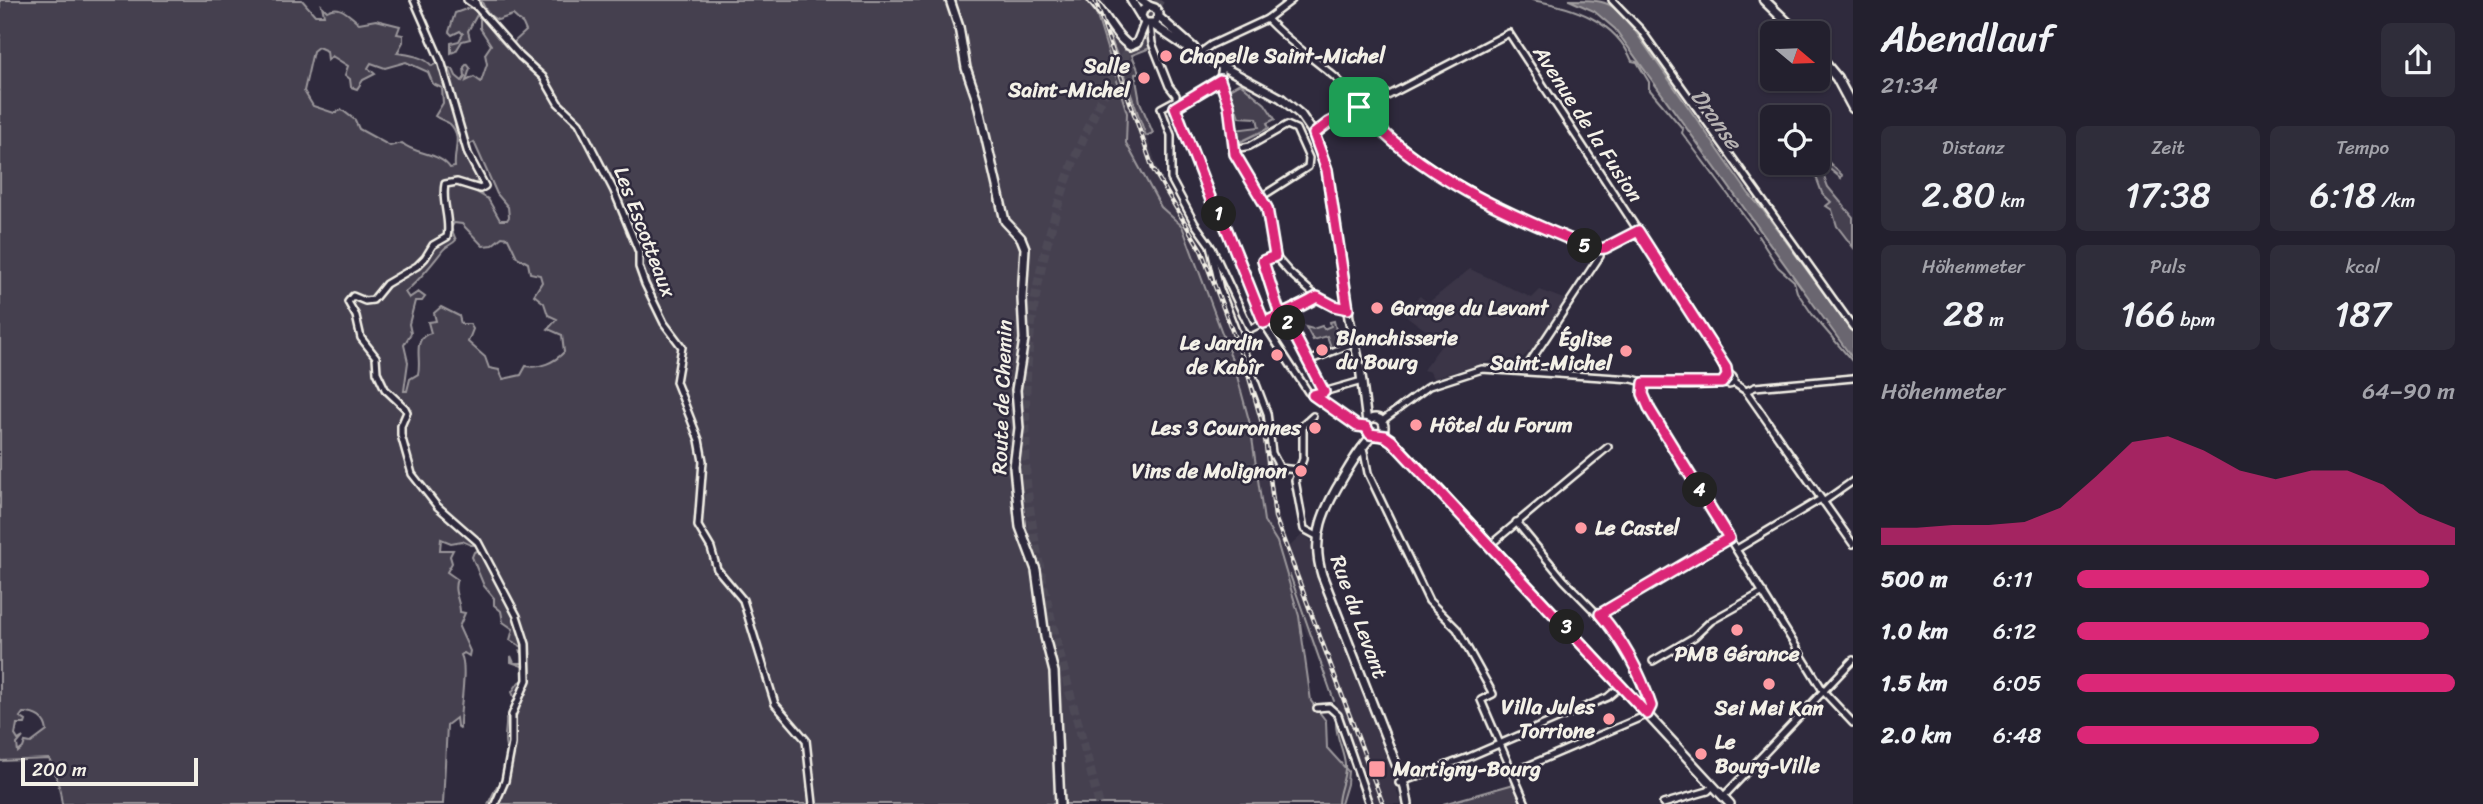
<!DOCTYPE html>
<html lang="de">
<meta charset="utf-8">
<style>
:root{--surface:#23202e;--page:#2f2d3a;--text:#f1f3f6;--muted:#a3a3aa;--line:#403e4a;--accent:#db2777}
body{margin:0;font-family:Sriracha,sans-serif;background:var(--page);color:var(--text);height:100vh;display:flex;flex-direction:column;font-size:26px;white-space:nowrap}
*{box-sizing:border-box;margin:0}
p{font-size:23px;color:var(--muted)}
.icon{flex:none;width:38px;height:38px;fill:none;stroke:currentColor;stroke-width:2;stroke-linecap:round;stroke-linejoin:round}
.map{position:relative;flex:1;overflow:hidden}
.side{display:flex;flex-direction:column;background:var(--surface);width:630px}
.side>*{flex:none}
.needle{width:46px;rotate:109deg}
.controls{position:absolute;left:1760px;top:21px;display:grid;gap:14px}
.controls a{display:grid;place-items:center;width:70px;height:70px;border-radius:10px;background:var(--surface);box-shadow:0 2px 5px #0004,0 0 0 2px var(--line);font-size:35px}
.scale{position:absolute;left:21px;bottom:18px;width:177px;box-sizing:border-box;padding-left:7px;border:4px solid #f4f1e8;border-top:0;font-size:19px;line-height:24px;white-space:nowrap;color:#f4f1e8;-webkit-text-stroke:5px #2f2a3d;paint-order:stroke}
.pin{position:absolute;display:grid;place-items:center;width:60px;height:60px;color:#fff;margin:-30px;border-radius:14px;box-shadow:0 4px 10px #0006}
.km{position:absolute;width:35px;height:35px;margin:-18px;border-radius:50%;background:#222;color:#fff;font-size:19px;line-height:35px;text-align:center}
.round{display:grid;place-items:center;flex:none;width:74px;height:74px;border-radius:10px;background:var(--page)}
.headline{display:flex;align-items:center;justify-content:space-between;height:119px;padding:0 28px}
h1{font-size:38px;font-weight:600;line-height:52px}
.stats{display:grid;grid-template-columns:repeat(3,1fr);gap:10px;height:119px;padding:7px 28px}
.stats div{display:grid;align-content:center;border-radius:10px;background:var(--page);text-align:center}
.stats b{font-size:35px;font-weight:600}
.stats small{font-size:19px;font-weight:400}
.stats p{font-size:19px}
.chart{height:196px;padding:14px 28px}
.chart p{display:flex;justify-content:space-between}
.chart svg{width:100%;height:126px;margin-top:7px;fill:var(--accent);opacity:.7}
ul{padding:0 28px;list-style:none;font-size:23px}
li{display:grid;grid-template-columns:112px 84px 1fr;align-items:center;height:52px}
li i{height:18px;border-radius:9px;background:var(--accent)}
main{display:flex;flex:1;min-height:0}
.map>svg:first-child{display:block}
</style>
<main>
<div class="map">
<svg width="1853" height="804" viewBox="0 0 1853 804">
<rect width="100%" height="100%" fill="#2f2a3d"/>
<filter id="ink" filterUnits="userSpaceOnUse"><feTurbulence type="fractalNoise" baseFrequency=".0143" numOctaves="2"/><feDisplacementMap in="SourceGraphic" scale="14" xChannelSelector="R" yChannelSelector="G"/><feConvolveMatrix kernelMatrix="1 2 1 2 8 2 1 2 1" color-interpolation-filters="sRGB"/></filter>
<g filter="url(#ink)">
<g fill="#3b3647">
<path d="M1092,0H1105L1106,20L1137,98L1136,110L1143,122L1161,180L1207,257L1266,421L1276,507L1289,547L1303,534L1311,541L1315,569L1377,729L1401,804H1370L1355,754L1328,682L1299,616L1277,542L1264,521L1250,424L1234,365L1182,226L1161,207L1126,143L1127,113Z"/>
<path d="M1470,269L1532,298L1540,290L1566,300L1537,344L1517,363L1491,361L1433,378L1430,372L1423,370L1443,343L1401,312L1420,296L1428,303Z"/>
</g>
<g fill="#454050" stroke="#9c989c" stroke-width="2" fill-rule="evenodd">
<path d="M0,0H302L315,15H324L322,6L327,11C341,3 349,16 359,23L376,20L400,26L397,34L403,35V42L397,53C408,55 424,56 432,66L437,63L450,82L453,79L449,68L453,69L456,76L462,81L465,77L464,67L467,64L470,68L466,81L474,77L481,82L487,64L485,54L491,45L480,28V18L477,15L468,31L470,39L462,41L456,51L451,53V43L459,41L463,34L460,31L452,35L449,32L455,13L472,7C486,22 496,37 510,51L515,41L526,31L523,24L513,15L498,20C488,16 485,9 481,0H1092L1127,113L1126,143L1161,207L1182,226L1234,365L1250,424L1264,521L1277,542L1299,616L1311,701L1326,721L1327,748L1348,771L1347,784L1341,804H488L497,786H506L512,749L506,748C503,736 507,729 506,718L518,711L521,699L514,697L512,692L519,682L530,677V672L525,667L511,662V656L514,663H525L524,656L519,650L524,652V648L510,640L513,629L503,622L501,611L494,605V598L484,586L472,557L474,552L480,550L478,545H471L462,541L451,543L441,539L440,550H453L450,556L452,563L447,572L457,579C452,591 460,600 460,612L465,613L459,627L470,651L469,656L464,653L461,655C468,669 459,711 460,728L457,726L456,718L447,725L443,804H62C60,787 57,774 49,759L0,761ZM318,47L327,51L328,60L332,56L348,66L345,75L350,79L351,87L357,89L363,80L375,74L368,68L371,63L385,68L406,62L428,72L433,84L442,88L443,103L435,116C440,120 446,121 450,124C463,136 453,153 455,167L450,168C440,152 415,155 402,143L390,146L359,129L355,120L342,110L334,113L313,106L304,91L313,51ZM474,142L497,194L508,207L509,217L507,220H500L488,199L473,190L478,179C471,164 466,165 469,145ZM454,223L462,224L483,246L492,245L502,237L508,238L517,257L528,263L530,273L540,275L542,282L534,295L544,303L548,315L557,319L548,329L562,335L564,352C555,362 539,369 526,366L521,375L503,379L499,370L489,368L485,357L468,342L473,329L470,324H461L459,316L441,307L434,313L436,321L428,322L431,333C411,338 422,359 418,374L410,379L407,391H404L408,362L404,345L411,333L409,324L415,301H422L425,297L418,292L409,298L405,292C420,280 431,265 443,250C447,245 452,245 456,240L451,228ZM23,713C35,713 45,718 47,731L31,743L25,742L23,748L18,752L17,744L23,737L18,740L15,735L17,724H25L26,721L20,717Z"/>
<path d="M1102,14L1125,50L1137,49L1146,34L1148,35L1150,48L1132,55L1139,72L1135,74L1140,102L1153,133L1146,136Z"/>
<path d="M1240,83L1265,104L1275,119L1267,123L1269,128L1236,144L1234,130L1259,127L1257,118L1239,117L1237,111L1232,112L1226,91Z"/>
<path d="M1818,152L1842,175L1841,178L1827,167L1822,171L1828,187L1853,217V247L1837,226L1832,210L1826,206L1831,202L1822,193L1814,171L1818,163Z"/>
<path d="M1334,321L1336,330L1344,329L1346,344L1332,350L1327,336L1313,340L1306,327L1313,329L1322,326L1324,329L1331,326L1330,322Z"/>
<path d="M1514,784L1522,804H1443Z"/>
</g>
<path fill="#6a6670" stroke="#a19ea0" stroke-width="2" d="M1569,0C1608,0 1610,0 1635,31L1749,194L1763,210L1853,333V359L1615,29L1594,11Z"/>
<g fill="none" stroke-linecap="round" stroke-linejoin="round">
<g stroke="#a19ea0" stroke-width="2">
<path d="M1532,0C1573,7 1615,20 1632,61L1637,62L1649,82V89L1683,129L1682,133L1756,232"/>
<path d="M1758,236L1778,267L1794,281L1797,292L1812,314L1853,362"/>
<path d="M1290,575L1334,701"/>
<path d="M1336,723C1336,738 1344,750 1345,764C1346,779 1338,790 1338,804"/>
</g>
<g stroke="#4d4857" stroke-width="9" stroke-dasharray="9 4.5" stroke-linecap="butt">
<path d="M1141,29L1160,0"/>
<path d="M1099,804C1074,702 1041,600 1028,495C1025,476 1026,456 1026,437C1021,296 1060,161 1134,41"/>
</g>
<defs>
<g id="minor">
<path d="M414,0L442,64L468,154L485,186L480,189L457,182L445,184C441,202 451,220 447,237L433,245L425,258L417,266L386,284L373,300L365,301L353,296L348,302L356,316L361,338L376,357L377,372L385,389L405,408L407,412L401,426V435L412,474L437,506L478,542L517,616L526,644L527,680L512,715V744L505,781L495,804"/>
<path d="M467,0L477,7L475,0"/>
<path d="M1612,0L1641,30L1853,327"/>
<path d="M477,7L520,56L543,77L558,103L579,123L614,191L639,252V267L645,284L664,323L682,347L676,382L699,440L703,461L698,526L711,548L717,569L743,600L775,704L806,740L813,804"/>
<path d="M1267,19C1287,41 1313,58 1336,78C1350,91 1358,110 1373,123C1437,180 1515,217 1594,249L1605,248L1638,231"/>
<path d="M1150,25L1152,43L1169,86L1176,95L1177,111L1203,179L1236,251L1266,327L1308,392L1357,426L1366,427"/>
<path d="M1200,53L1211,45L1267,19L1292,0"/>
<path d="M1222,65L1220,80L1229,105L1235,154L1267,208L1275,256L1289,272L1317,297L1334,306L1348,308"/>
<path d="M1174,101L1161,108L1171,135V179L1195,224L1210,245L1220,289L1267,413L1272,453L1280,468L1297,470"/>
<path d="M1175,107L1220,80"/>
<path d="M1314,134L1352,108L1368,106L1509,33L1714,347L1727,376"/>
<path d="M1235,149L1250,146L1287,125L1296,129L1309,158L1308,167L1261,197"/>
<path d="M1212,248L1250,329L1317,297"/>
<path d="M1275,256L1263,261V265L1280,315"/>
<path d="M1283,313L1324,392"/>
<path d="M1308,361L1354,343"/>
<path d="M1524,371L1600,256V250"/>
<circle cx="1729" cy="380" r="5"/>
<path d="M1644,383L1643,394L1650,410L1824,692L1853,723"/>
<path d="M1734,383L1746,391L1853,544"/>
<path d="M1746,391L1755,387L1853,378"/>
<path d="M1313,395L1362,381"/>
<path d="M1313,416L1303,425V459L1295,480L1304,529L1317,536"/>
<path d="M1382,421L1429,386L1482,369L1632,379C1654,386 1703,388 1724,382"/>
<path d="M1361,448L1364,452L1368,473L1429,601L1457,629L1493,694L1481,700L1526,804"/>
<path d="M1823,502L1853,481"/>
<path d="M1490,545L1608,447"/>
<path d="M1737,549L1821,499"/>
<path d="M1599,614L1729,539"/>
<path d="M1653,661L1694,637L1711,621L1763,592"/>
<path d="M1317,708L1329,707L1338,715L1369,804"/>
<path d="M1511,773L1642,717L1651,706L1637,670L1615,632L1564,580L1516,522"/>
<path d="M1399,783L1469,757L1608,697L1621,686"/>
<path d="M1723,797L1853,660"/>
<path d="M1663,804L1708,791L1713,786"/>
</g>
<g id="tertiary">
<path d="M950,0L959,27L966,68L977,100L1005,221L1021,238L1025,248L1022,298L1024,339L1016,390L1019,428L1014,467L1020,527L1036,570L1045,637L1054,672L1060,804"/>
<path d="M1092,0C1105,13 1115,37 1130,46L1137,43L1145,23"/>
<path d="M1131,0L1145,23H1155L1159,14L1155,8L1149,6L1143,10L1141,16"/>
<path d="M1141,0L1149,6"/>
<path d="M1159,17L1194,48"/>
<path d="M1152,24L1186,47L1281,98L1301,115L1314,134L1327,170L1349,318L1360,367L1367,423"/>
<circle cx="1375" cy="427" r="9"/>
<path d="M1373,435C1361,447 1353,461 1344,476C1324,508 1310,537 1322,575L1405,787L1408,804"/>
<path d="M1378,435L1390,439L1420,469L1730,804"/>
</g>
<g id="secondary">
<path d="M1764,0L1798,33"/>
<path d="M1818,55L1837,78L1853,108"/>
</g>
</defs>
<use href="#minor" stroke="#f4f1e8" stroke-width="10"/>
<use href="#tertiary" stroke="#f4f1e8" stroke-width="12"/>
<use href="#secondary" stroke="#f4f1e8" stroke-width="13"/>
<use href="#minor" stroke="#2f2a3d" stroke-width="5"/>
<use href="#tertiary" stroke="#2f2a3d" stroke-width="7"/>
<use href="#secondary" stroke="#2f2a3d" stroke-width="8"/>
<defs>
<path id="rail" d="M1095,0L1153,169L1201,250L1246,367L1264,430L1275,517L1383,804"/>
</defs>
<use href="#rail" stroke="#f4f1e8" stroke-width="4.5"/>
<use href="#rail" stroke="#2f2a3d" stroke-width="2" stroke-dasharray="5" stroke-linecap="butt"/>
</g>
</g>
<g fill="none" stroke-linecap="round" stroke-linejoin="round" filter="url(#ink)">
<defs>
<path id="route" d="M1359,107L1328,123L1314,134L1327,170L1348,309L1334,306L1317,297C1301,307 1282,314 1264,323L1223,220L1211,200L1175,107L1220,80L1229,105L1235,154L1267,208L1275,256L1263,261L1280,315L1283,313L1324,392L1313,395L1357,426L1366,427L1370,434L1385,436L1392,441L1647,714L1651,706C1640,672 1623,641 1600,614L1729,538L1650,410L1643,394L1644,383H1722L1727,376L1726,368L1638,231L1605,248L1594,249C1511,216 1417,176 1359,107"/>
</defs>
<use href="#route" stroke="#fff" stroke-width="14"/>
<use href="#route" stroke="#db2777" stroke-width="9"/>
</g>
<g fill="#ff9aa2" stroke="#2f2a3d" stroke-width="2.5">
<circle cx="1166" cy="56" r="7"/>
<circle cx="1144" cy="78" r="7"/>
<circle cx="1377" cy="308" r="7"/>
<circle cx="1322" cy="350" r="7"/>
<circle cx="1626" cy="351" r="7"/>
<circle cx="1277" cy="355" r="7"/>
<circle cx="1416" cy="425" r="7"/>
<circle cx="1315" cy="428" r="7"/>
<circle cx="1301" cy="471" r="7"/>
<circle cx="1581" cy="528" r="7"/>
<circle cx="1737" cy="630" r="7"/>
<circle cx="1769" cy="684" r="7"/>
<circle cx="1609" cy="719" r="7"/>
<circle cx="1701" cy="754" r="7"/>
<rect x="1368" y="760" width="18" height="18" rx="3.5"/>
</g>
<g text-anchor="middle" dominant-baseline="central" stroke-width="5" stroke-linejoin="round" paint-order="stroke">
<g font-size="21" font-weight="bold" fill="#f4f1e8" stroke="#2f2a3d" text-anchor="start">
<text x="1180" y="56">Chapelle Saint-Michel</text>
<text x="1130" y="66" text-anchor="end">Salle<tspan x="1130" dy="24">Saint-Michel</tspan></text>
<text x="1391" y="308">Garage du Levant</text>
<text x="1336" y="338">Blanchisserie<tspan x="1336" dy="24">du Bourg</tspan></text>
<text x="1612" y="339" text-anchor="end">Église<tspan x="1612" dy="24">Saint-Michel</tspan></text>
<text x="1263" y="343" text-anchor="end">Le Jardin<tspan x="1263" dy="24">de Kabîr</tspan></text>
<text x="1430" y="425">Hôtel du Forum</text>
<text x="1301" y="428" text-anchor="end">Les 3 Couronnes</text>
<text x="1287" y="471" text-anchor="end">Vins de Molignon</text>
<text x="1595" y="528">Le Castel</text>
<text x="1737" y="654" text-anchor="middle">PMB Gérance</text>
<text x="1595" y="707" text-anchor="end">Villa Jules<tspan x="1595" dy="24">Torrione</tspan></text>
<text x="1769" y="708" text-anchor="middle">Sei Mei Kan</text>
<text x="1715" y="742">Le<tspan x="1715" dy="24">Bourg-Ville</tspan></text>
<text x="1393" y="769">Martigny-Bourg</text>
</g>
<g font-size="21" fill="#f4f1e8" stroke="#2f2a3d">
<text transform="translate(1588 124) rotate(57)">Avenue de la Fusion</text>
<text transform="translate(645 232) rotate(69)">Les Escotteaux</text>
<text transform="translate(1002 397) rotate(-88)">Route de Chemin</text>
<text transform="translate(1359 617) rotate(70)">Rue du Levant</text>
</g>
<g font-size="23" font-style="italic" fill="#b6b2b2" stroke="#2f2a3d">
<text transform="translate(1716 119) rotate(54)">Dranse</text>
</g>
</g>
</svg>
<div class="controls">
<a><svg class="needle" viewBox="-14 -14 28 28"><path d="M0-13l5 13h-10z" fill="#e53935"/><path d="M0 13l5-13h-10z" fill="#a3a3aa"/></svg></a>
<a><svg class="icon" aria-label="locate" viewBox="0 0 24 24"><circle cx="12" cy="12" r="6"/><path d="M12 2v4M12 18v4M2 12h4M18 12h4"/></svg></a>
</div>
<div class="scale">200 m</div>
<div class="pin" style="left:1359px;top:107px;background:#1e9e55"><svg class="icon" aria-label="arrive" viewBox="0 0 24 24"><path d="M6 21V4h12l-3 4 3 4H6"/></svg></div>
<b class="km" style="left:1219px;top:214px">1</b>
<b class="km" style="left:1288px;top:323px">2</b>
<b class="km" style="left:1567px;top:627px">3</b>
<b class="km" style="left:1700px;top:490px">4</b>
<b class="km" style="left:1585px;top:246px">5</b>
</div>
<section class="side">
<div class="headline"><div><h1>Abendlauf</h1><p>21:34</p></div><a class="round"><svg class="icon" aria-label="share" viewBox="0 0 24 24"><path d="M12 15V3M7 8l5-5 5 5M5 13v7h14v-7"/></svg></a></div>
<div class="stats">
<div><p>Distanz</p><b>2.80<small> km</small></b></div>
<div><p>Zeit</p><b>17:38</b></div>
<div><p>Tempo</p><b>6:18<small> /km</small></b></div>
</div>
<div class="stats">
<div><p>Höhenmeter</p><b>28<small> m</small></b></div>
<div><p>Puls</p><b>166<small> bpm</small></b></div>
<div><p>kcal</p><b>187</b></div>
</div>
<div class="chart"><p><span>Höhenmeter</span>64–90 m</p>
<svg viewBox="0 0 160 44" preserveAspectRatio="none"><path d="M0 44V38L10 38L20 37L30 37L40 36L50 31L60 20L70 8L80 6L90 11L100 18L110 21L120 18L130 18L140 23L150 33L160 38V44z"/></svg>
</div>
<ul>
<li><b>500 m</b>6:11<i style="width:93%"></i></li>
<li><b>1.0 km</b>6:12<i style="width:93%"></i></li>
<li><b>1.5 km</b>6:05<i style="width:100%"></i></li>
<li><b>2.0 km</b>6:48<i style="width:64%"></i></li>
</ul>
</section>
</main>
